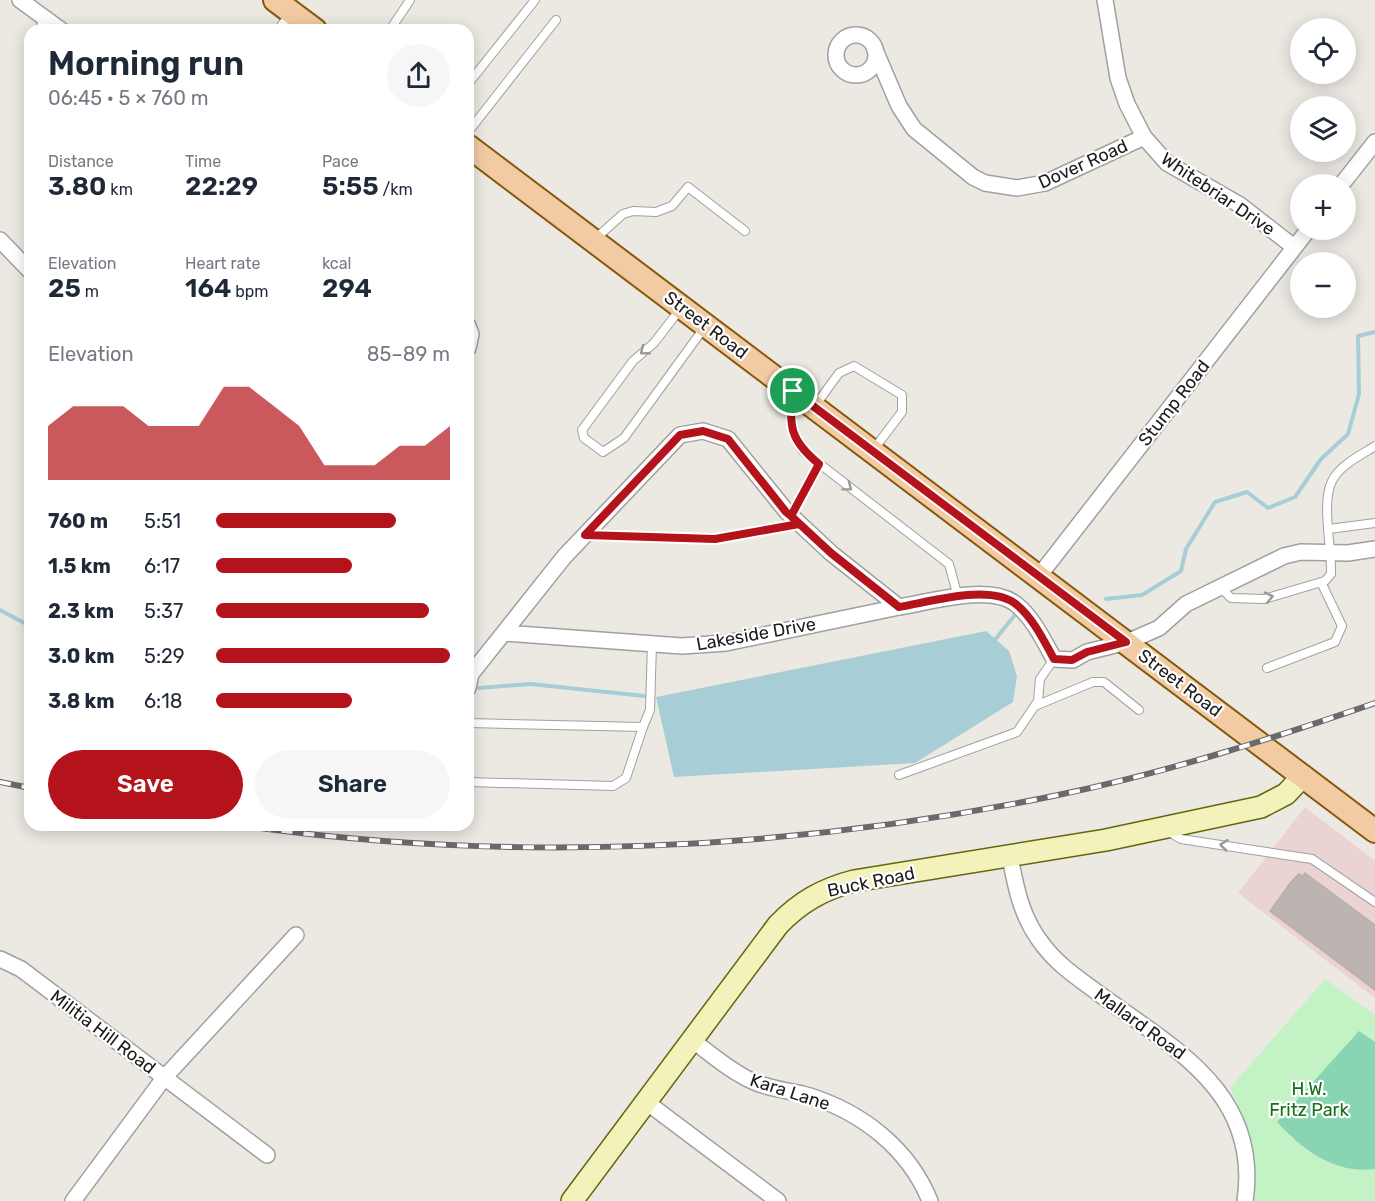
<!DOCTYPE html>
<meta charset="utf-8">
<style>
:root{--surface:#fff;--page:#f6f6f7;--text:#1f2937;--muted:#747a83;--accent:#b4131b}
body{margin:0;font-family:Rubik,sans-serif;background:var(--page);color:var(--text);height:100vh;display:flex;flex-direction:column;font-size:22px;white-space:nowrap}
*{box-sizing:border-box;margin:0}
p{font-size:20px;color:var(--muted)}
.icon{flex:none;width:33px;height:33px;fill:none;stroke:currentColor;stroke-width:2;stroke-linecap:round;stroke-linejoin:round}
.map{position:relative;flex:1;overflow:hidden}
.sheet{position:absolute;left:24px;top:24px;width:450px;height:807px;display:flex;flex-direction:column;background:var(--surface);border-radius:18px;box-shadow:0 3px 15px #0003}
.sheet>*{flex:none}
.controls{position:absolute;left:1290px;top:18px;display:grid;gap:12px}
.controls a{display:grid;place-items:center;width:66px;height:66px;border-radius:50%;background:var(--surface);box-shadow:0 3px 15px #0003;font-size:30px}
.pin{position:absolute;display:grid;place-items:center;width:51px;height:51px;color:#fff;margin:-26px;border:3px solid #fff;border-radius:50%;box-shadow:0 2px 6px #0007}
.round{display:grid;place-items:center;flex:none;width:63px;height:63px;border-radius:32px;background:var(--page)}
.overview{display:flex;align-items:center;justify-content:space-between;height:102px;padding:0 24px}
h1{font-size:33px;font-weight:600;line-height:45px}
.stats{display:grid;grid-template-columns:repeat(3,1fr);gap:9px;height:102px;padding:6px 24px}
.stats div{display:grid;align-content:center}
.stats b{font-size:26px;font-weight:600}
.stats small{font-size:16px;font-weight:400}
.stats p{font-size:16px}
.chart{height:168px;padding:12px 24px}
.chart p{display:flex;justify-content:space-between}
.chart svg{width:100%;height:108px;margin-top:6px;fill:var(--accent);opacity:.7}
.button{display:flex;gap:12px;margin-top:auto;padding:12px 24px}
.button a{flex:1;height:69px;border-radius:36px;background:var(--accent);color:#fff;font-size:24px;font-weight:600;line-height:69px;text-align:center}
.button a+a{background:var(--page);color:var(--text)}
ul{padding:0 24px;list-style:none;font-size:20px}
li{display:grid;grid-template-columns:96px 72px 1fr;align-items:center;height:45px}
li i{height:15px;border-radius:8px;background:var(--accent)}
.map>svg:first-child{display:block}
</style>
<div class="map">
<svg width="1375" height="1201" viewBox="0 0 1375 1201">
<rect width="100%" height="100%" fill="#ece9e3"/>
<path fill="#ecd3d3" d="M1305,807L1375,861V998L1238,893Z"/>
<path fill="#c3f3c4" d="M1325,979L1375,1015V1201H1252C1258,1159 1249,1125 1230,1088Z"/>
<path fill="#88d4b3" d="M1359,1031L1375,1042V1169C1334,1174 1303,1150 1277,1122Z"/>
<path fill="#a7ced6" d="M986,631L1009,651L1017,676L1013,702L915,763L674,777L656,697Z"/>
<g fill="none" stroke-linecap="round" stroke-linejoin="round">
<g stroke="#a7ced6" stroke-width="4">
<path d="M1106,599L1142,595L1181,571L1186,549L1215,502L1247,492L1268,508L1295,497L1321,459L1348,434L1359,394L1358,336L1375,332"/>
<path d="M0,610L30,626"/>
<path d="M994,641L1014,616"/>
<path d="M479,688L531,684L644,696"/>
</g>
</g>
<path fill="#bcb4b0" stroke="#bcafa6" stroke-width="1.5" d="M1305,873L1375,925V990L1270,911L1291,882L1299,874L1303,876Z"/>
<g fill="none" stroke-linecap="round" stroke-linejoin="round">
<defs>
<g id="lane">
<path d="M278,30L290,14"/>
<path d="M390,30L410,0"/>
<path d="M468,84L535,0"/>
<path d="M468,132L556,20"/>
<path d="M595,239L623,214L633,211L656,212L672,206L688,187L745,231"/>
<path d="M681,308L654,343L633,361L582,430L584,438L603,452L624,438L704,328"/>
<path d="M792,395C789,418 792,431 803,451L949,564L958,597"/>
<path d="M815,406L839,373L854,366L902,395V412L874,449"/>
<path d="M791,516L819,464"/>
<path d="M1329,529L1375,523"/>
<path d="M586,535L715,539L798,524"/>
<path d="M1220,587L1231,598L1264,599L1325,581L1331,574C1332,548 1321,503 1332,481C1340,465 1361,455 1375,446"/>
<path d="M1267,668L1335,642L1342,626L1321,582"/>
<path d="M1035,706L1093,682H1104L1139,710"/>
<path d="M468,723L643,727L626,778L613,786L468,782"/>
<path d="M643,727L650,710L652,644"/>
<path d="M899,775L1017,732L1038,701L1040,679L1054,659"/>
<path d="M1166,830L1181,839L1312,859L1375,902"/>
</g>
<g id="street">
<path d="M20,0L46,19"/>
<path d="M1105,0L1118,78L1127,104L1144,137L1167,163L1240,205L1294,247"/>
<path d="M44,30L46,19L61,30"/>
<circle cx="856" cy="55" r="20"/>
<path d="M875,50L899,106L914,129L973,177L985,183L1017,188L1045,183L1144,137"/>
<path d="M1342,184L1375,142"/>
<path d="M0,240L30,271"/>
<path d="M468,326L471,334L468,348"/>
<path d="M1039,576L1308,230"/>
<path d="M899,607C931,602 991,583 1017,605C1033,618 1044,641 1054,659L1073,660L1087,652L1127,642L1159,628L1186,604L1284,556L1301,552L1348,553L1375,549"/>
<path d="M468,688L471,674L564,557L680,435L703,431L728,439L787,512L831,553L899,607L726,643L682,646L504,633"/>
<path d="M1010,857C1016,889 1022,919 1043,945C1058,965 1078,978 1098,993C1173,1048 1261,1092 1245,1201"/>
<path d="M0,959L21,969L267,1155"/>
<path d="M692,1040C711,1054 730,1071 752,1081C771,1090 790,1090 810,1096C863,1113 909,1149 930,1201"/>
<path d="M645,1101L778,1201"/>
<path d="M73,1201L164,1078L296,935"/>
</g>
<path id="secondary" d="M572,1201L778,925C800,902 823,889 854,881L1106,840L1261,807L1286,794L1303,776"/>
<g id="primary">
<path d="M275,0L315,30"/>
<path d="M468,146L1375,831"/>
</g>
</defs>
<use href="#lane" stroke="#a0a0a0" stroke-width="10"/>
<use href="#street" stroke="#a0a0a0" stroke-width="18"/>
<use href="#secondary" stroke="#62670f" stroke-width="24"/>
<use href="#primary" stroke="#85580e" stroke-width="26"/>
<use href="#lane" stroke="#fff" stroke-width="8"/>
<use href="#street" stroke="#fff" stroke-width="15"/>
<use href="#secondary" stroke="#f2f2ba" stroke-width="21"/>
<use href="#primary" stroke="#f2cba2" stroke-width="22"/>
<defs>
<g id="rail">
<path d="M0,782L30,788"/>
<path d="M238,825C509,864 790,851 1058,795C1165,773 1271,739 1375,703"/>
</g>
</defs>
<use href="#rail" stroke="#6a6a6a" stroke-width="6"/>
<use href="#rail" stroke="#fff" stroke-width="4" stroke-dasharray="11" stroke-linecap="butt"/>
</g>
<defs><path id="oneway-chevron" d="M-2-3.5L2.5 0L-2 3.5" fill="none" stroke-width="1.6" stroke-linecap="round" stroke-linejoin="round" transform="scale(1.5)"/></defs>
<g stroke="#999">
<use href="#oneway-chevron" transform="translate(644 351) rotate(141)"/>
<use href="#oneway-chevron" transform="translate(848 487) rotate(37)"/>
<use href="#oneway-chevron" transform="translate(1269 597) rotate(-13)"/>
<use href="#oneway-chevron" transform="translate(1224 845) rotate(-173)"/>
</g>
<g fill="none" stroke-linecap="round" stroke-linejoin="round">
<defs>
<path id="route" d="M793,391C788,427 791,441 819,464L791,516L799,524L715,539L585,535L680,435L703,431L728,439L786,512L791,516L831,553L899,607C930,602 991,583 1017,605C1033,618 1044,641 1054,659L1072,660L1087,652L1126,642L793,391"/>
</defs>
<use href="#route" stroke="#fff" stroke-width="12"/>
<use href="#route" stroke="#b4131b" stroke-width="8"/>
</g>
<g text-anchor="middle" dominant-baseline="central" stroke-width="4.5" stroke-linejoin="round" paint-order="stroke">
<g font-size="18" fill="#1c1c1c" stroke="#fff">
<text transform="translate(1083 164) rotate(-24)">Dover Road</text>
<text transform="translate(1218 194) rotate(34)">Whitebriar Drive</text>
<text transform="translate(706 325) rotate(37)">Street Road</text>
<text transform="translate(1174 403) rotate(-52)">Stump Road</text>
<text transform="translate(756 634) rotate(-10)">Lakeside Drive</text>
<text transform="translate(1180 683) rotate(37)">Street Road</text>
<text transform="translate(871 882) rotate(-12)">Buck Road</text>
<text transform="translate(1140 1024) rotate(36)">Mallard Road</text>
<text transform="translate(103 1032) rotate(37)">Militia Hill Road</text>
<text transform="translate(790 1092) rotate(18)">Kara Lane</text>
</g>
<g font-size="18" fill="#166e19" stroke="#fff">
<text x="1309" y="1089">H.W.<tspan x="1309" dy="21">Fritz Park</tspan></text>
</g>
</g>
</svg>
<div class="controls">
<a><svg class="icon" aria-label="locate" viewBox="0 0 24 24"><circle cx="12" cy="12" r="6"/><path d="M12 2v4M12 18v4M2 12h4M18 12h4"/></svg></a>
<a><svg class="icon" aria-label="layers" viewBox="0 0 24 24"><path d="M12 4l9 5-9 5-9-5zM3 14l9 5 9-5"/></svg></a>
<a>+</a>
<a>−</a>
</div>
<div class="pin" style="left:793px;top:391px;background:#1e9e55"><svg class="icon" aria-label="arrive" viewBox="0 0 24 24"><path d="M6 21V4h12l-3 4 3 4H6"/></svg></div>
<section class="sheet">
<div class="overview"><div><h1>Morning run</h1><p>06:45 · 5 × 760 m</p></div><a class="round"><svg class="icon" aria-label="share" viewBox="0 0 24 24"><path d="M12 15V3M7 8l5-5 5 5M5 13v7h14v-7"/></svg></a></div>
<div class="stats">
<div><p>Distance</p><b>3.80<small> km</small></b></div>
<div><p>Time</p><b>22:29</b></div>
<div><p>Pace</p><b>5:55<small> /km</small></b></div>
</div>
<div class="stats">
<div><p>Elevation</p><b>25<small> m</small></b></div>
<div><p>Heart rate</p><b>164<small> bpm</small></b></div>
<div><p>kcal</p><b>294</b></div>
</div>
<div class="chart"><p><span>Elevation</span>85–89 m</p>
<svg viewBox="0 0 160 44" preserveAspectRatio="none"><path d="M0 44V22L10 14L20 14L30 14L40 22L50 22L60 22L70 6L80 6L90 14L100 22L110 38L120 38L130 38L140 30L150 30L160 22V44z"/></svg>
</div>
<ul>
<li><b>760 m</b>5:51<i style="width:77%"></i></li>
<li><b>1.5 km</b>6:17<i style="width:58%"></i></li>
<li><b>2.3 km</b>5:37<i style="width:91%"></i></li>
<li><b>3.0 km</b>5:29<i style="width:100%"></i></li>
<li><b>3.8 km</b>6:18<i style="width:58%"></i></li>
</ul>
<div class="button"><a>Save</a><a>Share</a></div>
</section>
</div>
